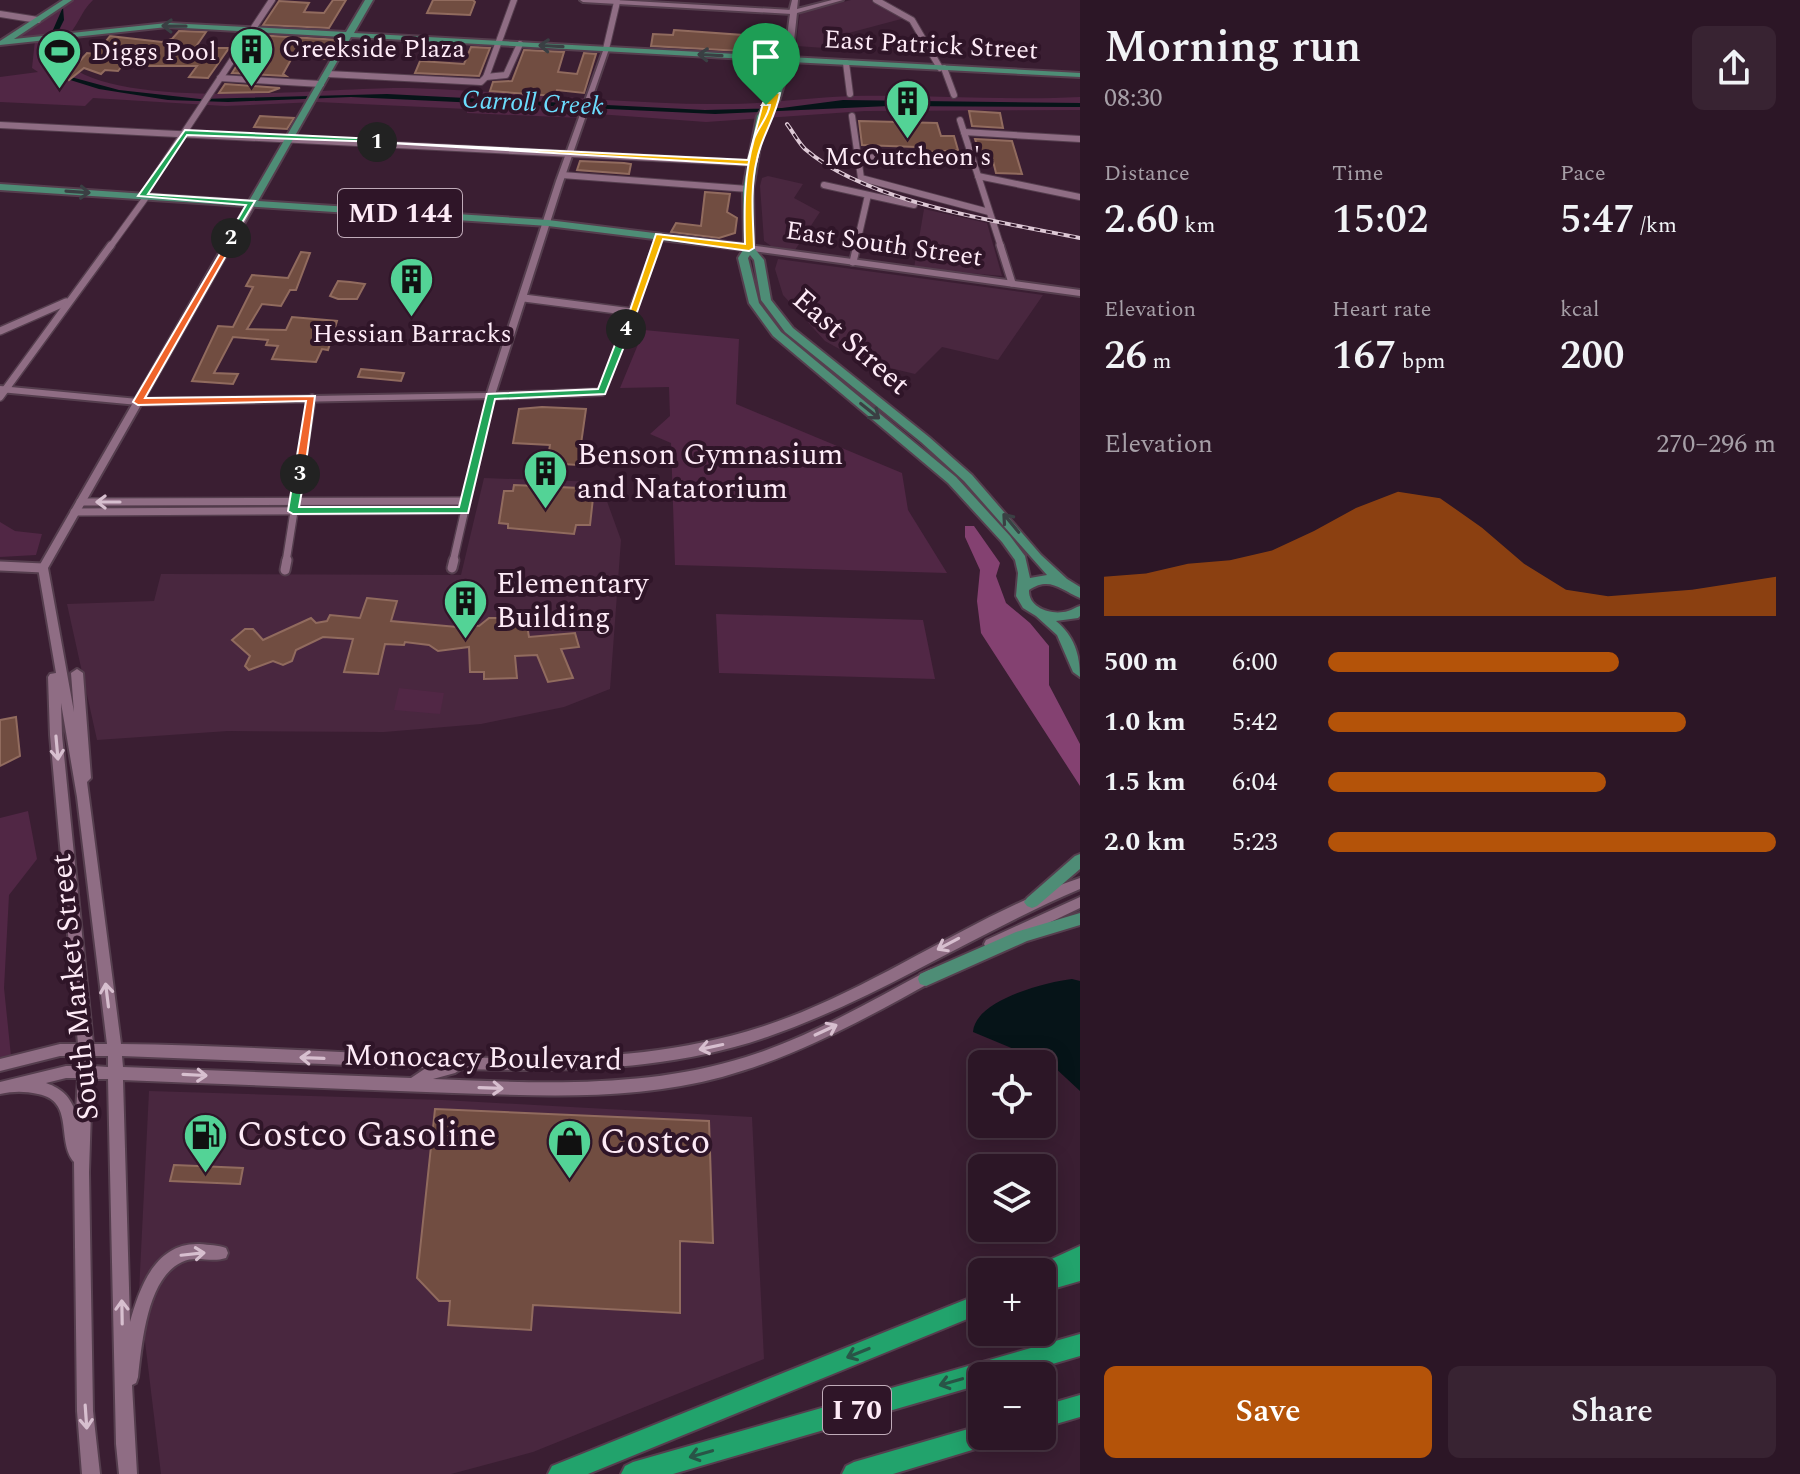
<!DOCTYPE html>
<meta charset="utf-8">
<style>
:root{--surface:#2c1626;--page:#382332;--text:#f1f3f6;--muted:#a69fa7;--line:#483543;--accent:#b45309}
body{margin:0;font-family:Spectral,serif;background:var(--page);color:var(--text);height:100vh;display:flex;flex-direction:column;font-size:30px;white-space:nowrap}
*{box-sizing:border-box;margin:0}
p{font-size:26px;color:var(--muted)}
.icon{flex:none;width:44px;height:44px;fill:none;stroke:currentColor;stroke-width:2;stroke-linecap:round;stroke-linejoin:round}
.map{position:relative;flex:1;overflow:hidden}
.panel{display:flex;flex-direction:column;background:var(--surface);width:720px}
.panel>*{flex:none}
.fabs{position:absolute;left:968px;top:1050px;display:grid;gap:16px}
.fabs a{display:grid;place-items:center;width:88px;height:88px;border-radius:12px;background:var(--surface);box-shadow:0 4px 20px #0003,0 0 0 2px var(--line);font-size:40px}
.pin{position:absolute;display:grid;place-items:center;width:68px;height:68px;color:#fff;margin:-82px -34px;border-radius:50% 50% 50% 0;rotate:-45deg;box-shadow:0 0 8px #0007}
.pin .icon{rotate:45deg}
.km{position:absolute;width:40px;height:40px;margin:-20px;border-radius:50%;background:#222;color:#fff;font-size:22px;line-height:40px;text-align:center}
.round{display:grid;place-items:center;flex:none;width:84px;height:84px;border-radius:12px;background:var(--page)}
.head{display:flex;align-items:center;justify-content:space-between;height:136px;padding:0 24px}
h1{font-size:44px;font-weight:600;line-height:60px}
.metrics{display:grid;grid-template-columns:repeat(3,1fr);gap:12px;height:136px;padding:8px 24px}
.metrics div{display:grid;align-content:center}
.metrics b{font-size:40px;font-weight:600}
.metrics small{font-size:22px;font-weight:400}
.metrics p{font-size:22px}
.chart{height:224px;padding:16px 24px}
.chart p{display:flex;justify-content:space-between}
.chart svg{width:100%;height:144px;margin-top:8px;fill:var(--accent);opacity:.7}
.button{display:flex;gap:16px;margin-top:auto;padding:16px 24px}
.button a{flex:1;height:92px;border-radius:12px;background:var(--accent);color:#fff;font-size:32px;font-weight:600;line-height:92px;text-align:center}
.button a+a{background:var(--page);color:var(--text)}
ul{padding:0 24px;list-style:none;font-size:26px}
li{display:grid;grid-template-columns:128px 96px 1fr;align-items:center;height:60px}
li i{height:20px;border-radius:10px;background:var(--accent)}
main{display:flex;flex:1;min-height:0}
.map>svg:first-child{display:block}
</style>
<main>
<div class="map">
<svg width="1080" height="1474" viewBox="0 0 1080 1474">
<rect width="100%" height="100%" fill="#3a1e32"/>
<g fill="#49273f">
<path d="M851,0H873L905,18L841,35L840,49L796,46L800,13Z"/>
<path d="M768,176L803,184L794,198L820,212L795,250L771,246L764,241L760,186L762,178Z"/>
<path d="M924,209L987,223L1002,276L914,268Z"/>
<path d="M778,259L1043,295L998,360L942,347L915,374L861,361L825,341L783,295L775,269Z"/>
<path d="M484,478L600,482L621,540L610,689L564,707L481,724L384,732L228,731L97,740L67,604L154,601L161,574L461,575Z"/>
<path d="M149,1091L443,1100L752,1117L764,1359L533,1452L451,1474H161L139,1292Z"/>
</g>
<g fill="#512745">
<path d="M73,0H93C80,12 78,28 64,39L65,62C121,114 332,86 409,88C510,91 610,103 711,104C758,105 804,98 850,96C927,94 1004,101 1080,97V110L865,111L706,122L584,113L581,118L467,113V109L317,102L225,106L93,98L85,106L0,102V77L38,72L32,68L35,40L48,39V35L19,37Z"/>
<path d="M644,330L739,339L736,404L902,473L908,510L947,573L675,565L671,443L650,434L670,416L669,387L620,388Z"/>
<path d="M0,522L15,531L42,534L36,555L0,557Z"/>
<path d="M716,614L923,620L935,679L719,673Z"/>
<path d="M399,688L444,693L440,714L394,710Z"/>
<path d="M28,811L37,859L9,895L4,988L11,1056L0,1058V818Z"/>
</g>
<path fill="#844171" d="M965,526H974L1000,563L996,576L1006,603L1030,623L1049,646V685L1080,744V786L981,633L977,601L980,570L965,537Z"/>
<g fill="#061418">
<path d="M63,7L64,20L50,48L58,69L71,77L119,90L200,99L387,94L705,110L782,108L843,100L1080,103V107L889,106L715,114L351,97L228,102L168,100L99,89L67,79L52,70L46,62L45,48Z"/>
<path d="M1072,979L1080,981V1091L1052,1065L973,1032C975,1000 1046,982 1072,979Z"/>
</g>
<g fill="#714d41" stroke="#916b5e" stroke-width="2">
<path d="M333,0H346L329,28L263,25L279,1L309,3L304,12L324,13Z"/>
<path d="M433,0H473L475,2L470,15L427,13Z"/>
<path d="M674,30L743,35L741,51L651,46L653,34L673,35Z"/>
<path d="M179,31L206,32L195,48H229L208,78L189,77L197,66H149L132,53L118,71L105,70L101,74L84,68L69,80L66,76L87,53L96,54L110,36L162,42L172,39Z"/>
<path d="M256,35L339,40L328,59L293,56L283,74L286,76L232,73Z"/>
<path d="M471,47L490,48L479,76L415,73L420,61L464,64Z"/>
<path d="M524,50L564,52L558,72L577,74L584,53L596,54L584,93L557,90L555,96L490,91L493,82L512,81Z"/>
<path d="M225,84L280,88L269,92L219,93Z"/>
<path d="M969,111L1000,113L1003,128L972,126Z"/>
<path d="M260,116L276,117L294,118L287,129L254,127Z"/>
<path d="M859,121L937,123L941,136H954L958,150L917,153L916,147L862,145Z"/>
<path d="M975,139L1012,141L1022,174L996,173L993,161H982Z"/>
<path d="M580,161L624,163L631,164L629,174L577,170Z"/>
<path d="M705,192L730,194L727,212L737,218L735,233L719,238L671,232L676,223L701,226Z"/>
<path d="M301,252L310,253L296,290H290L281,306L262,304L247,329L286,330L292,317L337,321L328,350L322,349L316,362L272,359L278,346L266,345L268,340L233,337L214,373L238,374L233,384L192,381L218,326L233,327L253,287L246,286L252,275L288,278Z"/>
<path d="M338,281L350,282L365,284L357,299H338L330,296Z"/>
<path d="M361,369L404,373L401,381L358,377Z"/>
<path d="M542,407L586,409L578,465L547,463L550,445L513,443L519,409Z"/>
<path d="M514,485L579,488V497L593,498L590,525H576L574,534L508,528V524L499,523L504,491H513Z"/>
<path d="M367,598L397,601L391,621L457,627L458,624L479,626L489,618H501L516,626L527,625L529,637L575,633L579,647L561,649L573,678L548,682L537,655L515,656L517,678L484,679V672H470L469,647L438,651L429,645L405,642L404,645L385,644L378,674L344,672L353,639L323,637L296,650L292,661L283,665L273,661L249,670L245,666L250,656L232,640L245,629H253L263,640L311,618L316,623L327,621L330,615L360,618Z"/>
<path d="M16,717L20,756L0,766V720Z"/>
<path d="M435,1109L709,1121L713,1243L680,1241V1313L533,1305L531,1330L448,1325L450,1301H439L417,1278Z"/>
<path d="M174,1165L198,1166L243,1168L240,1184L170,1181Z"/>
</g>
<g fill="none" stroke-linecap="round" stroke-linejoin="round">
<defs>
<g id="minor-far2">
<path d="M876,0L912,20L940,68"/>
<path d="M0,14L38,20"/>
<path d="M606,49L617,2"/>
<path d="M846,63L850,94"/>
<path d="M944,68L954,95"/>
<path d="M328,74L481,82L486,77L506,75L520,44"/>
<path d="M486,77L514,0"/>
<path d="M220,78L321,84"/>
<path d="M852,116L861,178L989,212"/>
<path d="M960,120L1001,247"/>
<path d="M0,125L752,163"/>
<path d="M964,132L1080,139"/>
<path d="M857,157L972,160"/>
<path d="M562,175L748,189"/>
<path d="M978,176L1080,197"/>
<path d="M824,185L914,205"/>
<path d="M142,196L272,0"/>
<path d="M110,247L147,196"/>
<path d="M656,247L660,236"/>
<path d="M856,247L868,195"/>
</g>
<g id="minor-far1">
<path d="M1000,245L1012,283"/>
<path d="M853,262L857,245"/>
<path d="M524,298L632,312"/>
<path d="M0,331L66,302"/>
<path d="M0,397L111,245"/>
<path d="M80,502L466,501"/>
<path d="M74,512L464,510"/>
<path d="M286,562L312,398"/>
<path d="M453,562L491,396L602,392L657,245"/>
</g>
<g id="minor">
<path d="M0,566L43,568"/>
<path d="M452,568L454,560"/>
<path d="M285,570L287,560"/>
</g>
<g id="tertiary">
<path d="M580,0H615L792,10L795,12L792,14L583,2Z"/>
<path d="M604,48L609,49L563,182L494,398L138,405L0,392V386L138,399L487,393L556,181Z"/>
</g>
<g id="secondary">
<path d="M792,0H798L797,9L832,0H843L797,13L792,59L788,61L784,59L790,14L789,12Z"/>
<path d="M249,201L256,203L48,568L74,712L71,673L77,669L83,673L91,778L87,782L121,1044C216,1045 311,1051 406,1055C525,1060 647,1064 761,1027C873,991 969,916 1080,878V889C974,934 877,999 767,1037C669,1071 564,1072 461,1069L455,1073L433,1079C538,1083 645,1089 746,1057C810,1037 869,1002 927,971L932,969L937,971L939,975L937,979C868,1017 799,1056 722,1077C626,1103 525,1095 426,1092C325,1088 224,1084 123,1080L130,1322C140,1286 156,1242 200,1244C209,1245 218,1245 226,1248L228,1253L226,1258C211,1263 196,1255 182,1262C147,1278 142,1343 138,1377L136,1383L132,1385L137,1474H119L116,1444L108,1079H92L89,1172L93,1411L100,1474H82L77,1411L74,1162C56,1141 75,1101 38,1094C24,1091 14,1091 0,1094V1082L66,1066H78L79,1056H60L0,1071V1059L60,1044H78L50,735L48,677L50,674L56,673L38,568ZM61,703L77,797L107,1044H93L62,735ZM93,1056H108V1067L93,1066ZM122,1056L426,1068L411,1078L123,1067ZM66,1078H78L76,1113C70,1097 63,1089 46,1083Z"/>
<path d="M749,245L1080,290V296L746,250L745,248Z"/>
<path d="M1080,897V908L996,948L991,949L986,948L984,944L986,940Z"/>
</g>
<g id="primary">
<path d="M63,0H72L14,39L167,23L346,32L365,0H373L354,33L1080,73V77L791,62L779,101L774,103L765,116L753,189L754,248L764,260L771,300L793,328L929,437L972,475L1041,555L1067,579L1080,587V598C1061,590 1050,576 1029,590C1028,608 1052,616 1068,611C1072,610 1076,607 1080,606V616L1078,618L1056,621C1074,636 1080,654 1080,677L1073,672L1057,635L1036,616L1023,608L1016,596L1018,573L1015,560L1002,542L948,483L773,336L749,303L738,258L743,250L548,226L0,190V184L249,201L344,37L167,27L0,45V41ZM351,37L783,61L774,91L757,116L743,189L744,244L548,220L258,201ZM750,255L754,260L761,300L785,332L921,442L964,481L1047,575L1030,578L1025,556L1010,536L956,477L781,332L759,303L748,258Z"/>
<path d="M1080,854V869L1037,906L1032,908L1027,906L1024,902L1027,898L1075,856Z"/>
<path d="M1080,913V925L1027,941L926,986L920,984L918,979L920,974L1016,932Z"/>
</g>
<g id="motorway">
<path d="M1080,1246V1281L1042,1292V1272H1032L1034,1267Z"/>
<path d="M982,1293V1313L588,1474H548L552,1466Z"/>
<path d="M1080,1334V1356L1011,1376H982V1384L673,1474H621L625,1466L633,1462Z"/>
<path d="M1080,1395V1417L1042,1428V1406Z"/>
<path d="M982,1425V1436H993L990,1444L982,1447L893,1474H842L846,1466L854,1462Z"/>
</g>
</defs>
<use href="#minor-far2" stroke="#553e4e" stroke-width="8"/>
<use href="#minor-far1" stroke="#553e4e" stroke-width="10"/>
<use href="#minor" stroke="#553e4e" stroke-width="13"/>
<use href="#tertiary" stroke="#553e4e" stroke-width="4"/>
<use href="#secondary" stroke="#553e4e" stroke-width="4"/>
<use href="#primary" stroke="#553e4e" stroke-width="4"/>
<use href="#motorway" stroke="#553e4e" stroke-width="4"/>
<use href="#minor-far2" stroke="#8f6d84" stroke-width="6"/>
<use href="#minor-far1" stroke="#8f6d84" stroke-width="7"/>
<use href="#minor" stroke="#8f6d84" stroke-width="9"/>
<use href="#tertiary" fill="#8f6d84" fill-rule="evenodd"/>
<use href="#secondary" fill="#8f6d84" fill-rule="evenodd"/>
<use href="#primary" fill="#4e8d76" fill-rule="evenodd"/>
<use href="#motorway" fill="#22a36c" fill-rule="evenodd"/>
<defs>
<path id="rail" d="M787,124C793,132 798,142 805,149C867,203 1001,222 1080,238"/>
</defs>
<use href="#rail" stroke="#ddc8d5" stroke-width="4"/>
<use href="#rail" stroke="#2f1528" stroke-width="2" stroke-dasharray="6" stroke-linecap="butt"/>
</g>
<defs><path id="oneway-shaft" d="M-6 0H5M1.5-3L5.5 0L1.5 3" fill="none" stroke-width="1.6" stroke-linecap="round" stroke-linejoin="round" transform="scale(2)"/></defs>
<g stroke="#3a3f43">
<use href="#oneway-shaft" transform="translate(174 26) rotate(-179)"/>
<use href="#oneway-shaft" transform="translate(551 46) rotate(-177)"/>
<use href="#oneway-shaft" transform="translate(710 55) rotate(-177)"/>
<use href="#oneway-shaft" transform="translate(78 192) rotate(4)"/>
<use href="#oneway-shaft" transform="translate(870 411) rotate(39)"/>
<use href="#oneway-shaft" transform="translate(1011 523) rotate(-130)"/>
</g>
<g stroke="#d7bfcf">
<use href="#oneway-shaft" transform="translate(108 502) rotate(180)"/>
<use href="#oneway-shaft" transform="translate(57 748) rotate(85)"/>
<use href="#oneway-shaft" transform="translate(948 944) rotate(152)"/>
<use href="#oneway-shaft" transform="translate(107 995) rotate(-97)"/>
<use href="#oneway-shaft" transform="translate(826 1030) rotate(-25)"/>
<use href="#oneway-shaft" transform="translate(711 1047) rotate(168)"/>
<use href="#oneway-shaft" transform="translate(312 1058) rotate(-178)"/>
<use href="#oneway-shaft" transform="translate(195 1075) rotate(3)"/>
<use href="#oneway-shaft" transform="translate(491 1088) rotate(2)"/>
<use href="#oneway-shaft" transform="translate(193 1254) rotate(-6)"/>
<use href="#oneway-shaft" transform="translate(122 1312) rotate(-91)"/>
<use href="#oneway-shaft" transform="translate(86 1417) rotate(86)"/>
</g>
<g stroke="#295547">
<use href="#oneway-shaft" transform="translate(858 1353) rotate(158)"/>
<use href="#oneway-shaft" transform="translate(951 1382) rotate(164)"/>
<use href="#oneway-shaft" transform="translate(701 1454) rotate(164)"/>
</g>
<path fill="#f5b400" stroke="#fff" stroke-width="2" d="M763,103L770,105L756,163L752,165L373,142L748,160Z"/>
<path fill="#22a559" stroke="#fff" stroke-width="2" d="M185,130L377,139L382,142L187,135L148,194L255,201L231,241L227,238L246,205L138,196Z"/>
<path fill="#f0652b" stroke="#fff" stroke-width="2" d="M231,235L236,238L145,398L315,396L304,477L294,474L306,401L138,405L133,402Z"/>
<path fill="#22a559" stroke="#fff" stroke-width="2" d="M626,326L631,329L605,394L495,399L468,513L293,514L288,511L294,474L300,471L305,474L299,507H459L487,394L598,389L621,329Z"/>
<path fill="#f5b400" stroke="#fff" stroke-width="2" d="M773,92L780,93C776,117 762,135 757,159C750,188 753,218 754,248L749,251L663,239L631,329L623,331L656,234L745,244C744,207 744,175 754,139C758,127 768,118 770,105H762Z"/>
<defs>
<symbol id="building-pin" viewBox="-11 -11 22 30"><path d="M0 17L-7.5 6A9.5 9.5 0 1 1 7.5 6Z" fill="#53d396" stroke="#2f1528"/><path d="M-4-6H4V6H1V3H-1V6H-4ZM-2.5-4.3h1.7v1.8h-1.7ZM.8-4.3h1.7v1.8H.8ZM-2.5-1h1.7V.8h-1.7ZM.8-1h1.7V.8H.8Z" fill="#111"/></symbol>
<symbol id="stadium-pin" viewBox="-11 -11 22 30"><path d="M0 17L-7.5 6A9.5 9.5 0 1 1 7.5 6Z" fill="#53d396" stroke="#2f1528"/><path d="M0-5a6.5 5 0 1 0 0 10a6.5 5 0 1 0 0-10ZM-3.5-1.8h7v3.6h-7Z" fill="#111"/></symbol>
<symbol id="fuel-pin" viewBox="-11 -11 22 30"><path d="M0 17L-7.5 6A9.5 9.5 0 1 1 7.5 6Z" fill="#53d396" stroke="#2f1528"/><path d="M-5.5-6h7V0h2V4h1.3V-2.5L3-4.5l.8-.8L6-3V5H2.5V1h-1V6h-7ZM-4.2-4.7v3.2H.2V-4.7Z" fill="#111"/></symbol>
<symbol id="shop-pin" viewBox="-11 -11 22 30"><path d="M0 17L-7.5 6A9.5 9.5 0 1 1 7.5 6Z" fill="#53d396" stroke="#2f1528"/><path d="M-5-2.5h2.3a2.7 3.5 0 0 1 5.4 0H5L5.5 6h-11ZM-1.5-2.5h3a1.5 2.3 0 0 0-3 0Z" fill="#111"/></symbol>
</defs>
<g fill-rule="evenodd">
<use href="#building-pin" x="226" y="24" width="51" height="69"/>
<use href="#stadium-pin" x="34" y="26" width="51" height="69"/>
<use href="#building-pin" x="882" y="76" width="51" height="69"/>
<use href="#building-pin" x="386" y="254" width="51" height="69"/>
<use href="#building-pin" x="520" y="446" width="51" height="69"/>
<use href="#building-pin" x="440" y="576" width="51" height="69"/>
<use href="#fuel-pin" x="180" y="1110" width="51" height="69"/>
<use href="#shop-pin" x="544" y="1116" width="51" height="69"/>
</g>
<g text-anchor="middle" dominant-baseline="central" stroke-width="8" stroke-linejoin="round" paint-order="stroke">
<g font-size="26" fill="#feebf7" stroke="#2f1528">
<text transform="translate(931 45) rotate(3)">East Patrick Street</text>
<text transform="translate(884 244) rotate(8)">East South Street</text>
</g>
<g font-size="26" fill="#feebf7" stroke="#2f1528" text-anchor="start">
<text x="282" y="49">Creekside Plaza</text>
<text x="91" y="52">Diggs Pool</text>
<text x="908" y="157" text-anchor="middle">McCutcheon's</text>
<text x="412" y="334" text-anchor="middle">Hessian Barracks</text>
</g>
<g font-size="26" font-style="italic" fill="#6bddfe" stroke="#2f1528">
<text transform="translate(533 103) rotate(3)">Carroll Creek</text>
</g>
<g fill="#2f1528" stroke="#c0abb9" stroke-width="2">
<rect x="338" y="189" width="124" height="48" rx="6"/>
<rect x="823" y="1386" width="68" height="48" rx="6"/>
</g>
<g font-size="28" font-weight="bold" fill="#feebf7">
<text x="400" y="213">MD 144</text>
<text x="857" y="1410">I 70</text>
</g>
<g font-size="30" fill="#feebf7" stroke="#2f1528">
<text transform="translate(851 342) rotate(41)">East Street</text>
<text transform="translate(75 987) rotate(-96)">South Market Street</text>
<text transform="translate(483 1058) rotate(1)">Monocacy Boulevard</text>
</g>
<g font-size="30" fill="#feebf7" stroke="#2f1528" text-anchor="start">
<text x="577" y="455">Benson Gymnasium<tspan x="577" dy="34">and Natatorium</tspan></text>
<text x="496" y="584">Elementary<tspan x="496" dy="34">Building</tspan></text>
</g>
<g font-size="36" fill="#feebf7" stroke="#2f1528" text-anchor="start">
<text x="237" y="1135">Costco Gasoline</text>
<text x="600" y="1142">Costco</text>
</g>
</g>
</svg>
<div class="fabs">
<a><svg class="icon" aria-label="locate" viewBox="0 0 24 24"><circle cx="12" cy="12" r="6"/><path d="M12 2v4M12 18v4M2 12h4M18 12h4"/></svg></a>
<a><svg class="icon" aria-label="layers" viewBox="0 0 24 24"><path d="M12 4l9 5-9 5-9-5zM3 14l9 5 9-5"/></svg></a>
<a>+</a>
<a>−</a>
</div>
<div class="pin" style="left:766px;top:105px;background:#1e9e55"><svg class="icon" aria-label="arrive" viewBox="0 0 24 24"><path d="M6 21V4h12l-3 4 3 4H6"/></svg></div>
<b class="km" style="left:377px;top:142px">1</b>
<b class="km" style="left:231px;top:238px">2</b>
<b class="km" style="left:300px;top:474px">3</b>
<b class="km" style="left:626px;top:329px">4</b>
</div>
<section class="panel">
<div class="head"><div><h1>Morning run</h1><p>08:30</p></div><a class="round"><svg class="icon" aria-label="share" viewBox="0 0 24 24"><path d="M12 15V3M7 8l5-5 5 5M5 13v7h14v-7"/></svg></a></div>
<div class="metrics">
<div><p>Distance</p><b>2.60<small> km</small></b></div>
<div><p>Time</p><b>15:02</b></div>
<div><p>Pace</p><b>5:47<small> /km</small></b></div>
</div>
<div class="metrics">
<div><p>Elevation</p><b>26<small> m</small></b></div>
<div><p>Heart rate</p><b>167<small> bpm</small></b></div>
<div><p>kcal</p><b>200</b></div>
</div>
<div class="chart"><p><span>Elevation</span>270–296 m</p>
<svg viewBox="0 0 160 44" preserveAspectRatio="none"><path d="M0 44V32L10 31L20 28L30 27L40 24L50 18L60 11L70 6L80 8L90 17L100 28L110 36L120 38L130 37L140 36L150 34L160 32V44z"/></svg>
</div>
<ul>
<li><b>500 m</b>6:00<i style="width:65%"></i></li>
<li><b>1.0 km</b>5:42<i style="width:80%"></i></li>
<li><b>1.5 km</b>6:04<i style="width:62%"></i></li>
<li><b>2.0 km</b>5:23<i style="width:100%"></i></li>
</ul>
<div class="button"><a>Save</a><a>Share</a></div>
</section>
</main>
